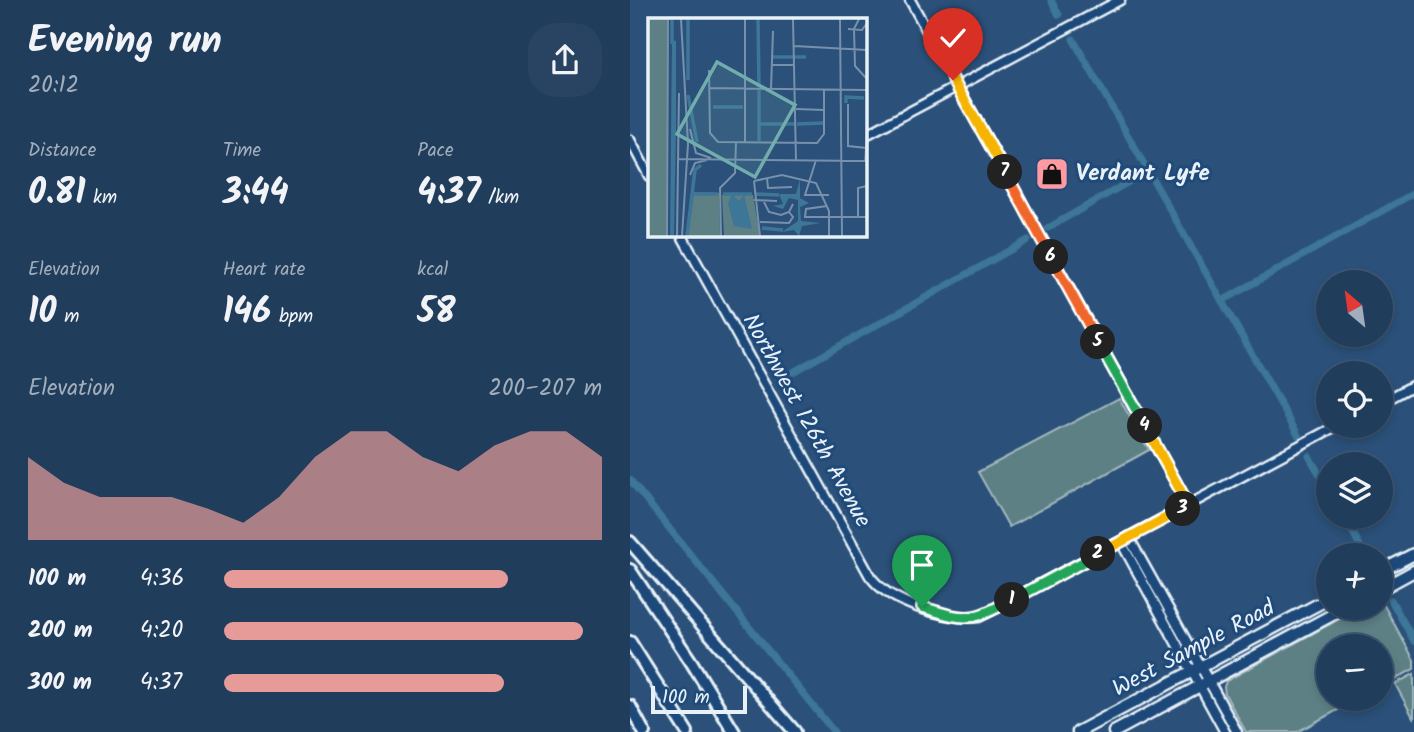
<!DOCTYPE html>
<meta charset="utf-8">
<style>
:root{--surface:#203d5c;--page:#284462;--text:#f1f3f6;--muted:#a2aebb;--line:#3d5672;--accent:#e69b98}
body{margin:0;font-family:Kalam,sans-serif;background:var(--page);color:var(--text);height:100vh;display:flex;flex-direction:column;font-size:26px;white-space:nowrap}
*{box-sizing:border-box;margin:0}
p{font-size:23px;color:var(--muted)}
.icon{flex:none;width:38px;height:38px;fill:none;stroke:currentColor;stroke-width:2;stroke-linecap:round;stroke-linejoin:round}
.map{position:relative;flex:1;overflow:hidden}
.sheet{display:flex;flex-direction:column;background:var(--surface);width:630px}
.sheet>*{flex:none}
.needle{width:46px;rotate:331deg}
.controls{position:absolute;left:686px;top:270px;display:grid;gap:14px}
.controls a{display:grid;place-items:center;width:77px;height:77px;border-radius:50%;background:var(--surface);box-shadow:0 4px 10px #0003,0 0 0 2px var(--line);font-size:35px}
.scale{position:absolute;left:21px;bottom:18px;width:96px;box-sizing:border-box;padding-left:7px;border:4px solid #e8f1f8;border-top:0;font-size:19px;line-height:24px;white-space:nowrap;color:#e8f1f8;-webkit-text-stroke:5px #1f4a7a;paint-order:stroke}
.pin{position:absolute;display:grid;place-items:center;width:60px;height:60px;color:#fff;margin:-72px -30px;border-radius:50% 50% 50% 0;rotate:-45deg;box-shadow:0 0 7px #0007}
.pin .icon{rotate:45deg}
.km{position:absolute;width:35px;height:35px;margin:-18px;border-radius:50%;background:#222;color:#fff;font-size:19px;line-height:35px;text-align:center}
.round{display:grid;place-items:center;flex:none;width:74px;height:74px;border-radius:28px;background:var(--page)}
.head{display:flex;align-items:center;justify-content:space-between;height:119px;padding:0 28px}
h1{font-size:38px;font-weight:700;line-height:52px}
.figures{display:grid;grid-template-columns:repeat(3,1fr);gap:10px;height:119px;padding:7px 28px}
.figures div{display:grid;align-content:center}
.figures b{font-size:35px;font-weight:700}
.figures small{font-size:19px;font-weight:400}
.figures p{font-size:19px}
.chart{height:196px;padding:14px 28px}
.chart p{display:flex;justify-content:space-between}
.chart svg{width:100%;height:126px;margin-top:7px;fill:var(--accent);opacity:.7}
ul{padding:0 28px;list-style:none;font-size:23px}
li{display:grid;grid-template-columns:112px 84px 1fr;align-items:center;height:52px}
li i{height:18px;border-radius:9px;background:var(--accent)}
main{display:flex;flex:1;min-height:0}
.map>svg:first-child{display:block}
</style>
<main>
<section class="sheet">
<div class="head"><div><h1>Evening run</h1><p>20:12</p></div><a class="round"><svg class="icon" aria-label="share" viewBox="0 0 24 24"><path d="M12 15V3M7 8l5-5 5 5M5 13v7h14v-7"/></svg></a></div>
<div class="figures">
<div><p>Distance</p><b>0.81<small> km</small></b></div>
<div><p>Time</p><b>3:44</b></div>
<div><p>Pace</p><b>4:37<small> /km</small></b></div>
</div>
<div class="figures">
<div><p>Elevation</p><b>10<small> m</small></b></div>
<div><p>Heart rate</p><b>146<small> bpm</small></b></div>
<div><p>kcal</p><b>58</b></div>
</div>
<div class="chart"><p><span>Elevation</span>200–207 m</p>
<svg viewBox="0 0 160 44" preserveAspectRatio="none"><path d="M0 44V15L10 24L20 29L30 29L40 29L50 33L60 38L70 29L80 15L90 6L100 6L110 15L120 20L130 11L140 6L150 6L160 15V44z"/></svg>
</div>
<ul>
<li><b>100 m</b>4:36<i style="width:75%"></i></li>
<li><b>200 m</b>4:20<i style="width:95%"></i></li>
<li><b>300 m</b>4:37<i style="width:74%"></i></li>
</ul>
</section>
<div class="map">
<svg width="784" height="732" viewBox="0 0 784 732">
<rect width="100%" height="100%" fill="#2b517a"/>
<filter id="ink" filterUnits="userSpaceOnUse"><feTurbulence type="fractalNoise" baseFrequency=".0143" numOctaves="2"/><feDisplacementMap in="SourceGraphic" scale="14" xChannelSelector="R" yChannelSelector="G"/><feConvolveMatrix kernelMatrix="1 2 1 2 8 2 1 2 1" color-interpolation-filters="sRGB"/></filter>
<g filter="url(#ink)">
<g fill="#5d8085" stroke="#a2b8be" stroke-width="2">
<path d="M489,398L519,450L379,527L348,472Z"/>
<path d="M751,600L784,660V669L751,687V646H698V698H730L667,732H616L595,694L594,687L596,681L731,607H751Z"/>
<path d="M784,674V719L765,684Z"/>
</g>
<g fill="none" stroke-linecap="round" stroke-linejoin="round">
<g stroke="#3d7697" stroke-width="7">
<path d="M421,0L429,15"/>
<path d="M443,39L668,435"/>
<path d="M418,228L518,171"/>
<path d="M592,301L784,193"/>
<path d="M163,372L398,240"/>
<path d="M679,456L698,489"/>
<path d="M0,480L204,732"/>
<path d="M714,516L735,555"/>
<path d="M761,600L784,641"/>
</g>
<defs>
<g id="minor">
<path d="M280,0L559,506"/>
<path d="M234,136L490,0"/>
<path d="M0,140L19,176"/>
<path d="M51,234L240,576C260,604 315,619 349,617L708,425"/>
<path d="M751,403L784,385"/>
<path d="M499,538L607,732"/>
<path d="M491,542L595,732"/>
</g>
<g id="major">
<path d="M751,571L784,554"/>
<path d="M751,589L784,571"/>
<path d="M448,732L698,599"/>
<path d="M484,732L717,607"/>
</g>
<g id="highway">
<path d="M0,542L165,732"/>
<path d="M0,570L62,663L104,732"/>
<path d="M0,642L57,732"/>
<path d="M0,706L14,732"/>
</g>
</defs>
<use href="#minor" stroke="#e8f1f8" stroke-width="13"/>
<use href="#major" stroke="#e8f1f8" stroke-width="15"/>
<use href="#highway" stroke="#e8f1f8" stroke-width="16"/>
<use href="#minor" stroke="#1f4a7a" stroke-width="8"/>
<use href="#major" stroke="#1f4a7a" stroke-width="10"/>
<use href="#highway" stroke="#1f4a7a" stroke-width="10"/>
</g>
</g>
<g fill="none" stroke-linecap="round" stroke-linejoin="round" filter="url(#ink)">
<defs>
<path id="split-1" d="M292,607C338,621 339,622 382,600"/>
<path id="split-2" d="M382,600L468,554"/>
<path id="split-3" d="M468,554L553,509"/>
<path id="split-4" d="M515,426L559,506L553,509"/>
<path id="split-5" d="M468,342L515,426"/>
<path id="split-6" d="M421,257L468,342"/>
<path id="split-7" d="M375,172L421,257"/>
<path id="split-8" d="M323,80L375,172"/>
</defs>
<use href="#split-1" stroke="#fff" stroke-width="14"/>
<use href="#split-2" stroke="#fff" stroke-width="14"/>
<use href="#split-3" stroke="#fff" stroke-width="14"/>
<use href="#split-4" stroke="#fff" stroke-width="14"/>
<use href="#split-5" stroke="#fff" stroke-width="14"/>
<use href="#split-6" stroke="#fff" stroke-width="14"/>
<use href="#split-7" stroke="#fff" stroke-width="14"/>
<use href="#split-8" stroke="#fff" stroke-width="14"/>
<use href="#split-1" stroke="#22a559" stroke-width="9"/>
<use href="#split-2" stroke="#22a559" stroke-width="9"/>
<use href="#split-3" stroke="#f5b400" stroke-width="9"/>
<use href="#split-4" stroke="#f5b400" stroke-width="9"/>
<use href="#split-5" stroke="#22a559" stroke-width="9"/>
<use href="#split-6" stroke="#f0652b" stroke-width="9"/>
<use href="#split-7" stroke="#f0652b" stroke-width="9"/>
<use href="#split-8" stroke="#f5b400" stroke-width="9"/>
</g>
<defs>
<symbol id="shop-square" viewBox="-11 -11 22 22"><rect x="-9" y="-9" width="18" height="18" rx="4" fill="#ff9aa2" stroke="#1f4a7a"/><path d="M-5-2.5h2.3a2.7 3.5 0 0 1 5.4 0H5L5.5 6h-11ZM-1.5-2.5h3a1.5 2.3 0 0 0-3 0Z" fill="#111"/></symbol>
</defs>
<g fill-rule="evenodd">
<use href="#shop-square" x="403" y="155" width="38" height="38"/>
</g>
<g text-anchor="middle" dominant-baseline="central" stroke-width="6" stroke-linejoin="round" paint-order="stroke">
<g font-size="23" font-weight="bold" fill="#e8f1f8" stroke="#1f4a7a" text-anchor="start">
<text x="446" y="174">Verdant Lyfe</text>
</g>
<g font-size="23" fill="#e8f1f8" stroke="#1f4a7a">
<text transform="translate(176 421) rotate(61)">Northwest 126th Avenue</text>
<text transform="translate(564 649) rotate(-28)">West Sample Road</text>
</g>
</g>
<g transform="translate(18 18)">
<rect width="219" height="219" fill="#2b517a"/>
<path d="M0,1H20L19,218H0ZM46,174L71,175L72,218H40ZM74,177H105L112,218H76Z" fill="#5d8085"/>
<path d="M24,22L28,23V107L26,218H22ZM152,161V180L161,185L152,189L153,203L173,205L154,208L151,218L146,212L134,214L150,203V182L141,180L135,191L125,188L135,186L131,176H148ZM84,176L91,183L96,176L104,211L86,208L80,186Z" fill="#3d7697"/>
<path fill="none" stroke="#3d7697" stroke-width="3.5" d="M24,1V26M110,1L111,69M124,39H158M40,62V1M111,72V123M40,77L49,124M198,85V79L216,80M65,89H95M111,106H147M149,106L175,105M45,176H70M75,176H104M107,176L131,177M114,210L135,212M39,218L47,152L53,147"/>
<path fill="none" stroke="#7791ac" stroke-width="2" d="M33,1L40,126L34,218M145,1L148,143M192,1L194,218M211,1L206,11L207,48L219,61M200,11L214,12L219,5M146,28L219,32M123,47H146M61,52L62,115L70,124L169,125L176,116V72M61,70L219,72M123,71L125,13M200,86V128L219,130M148,91L176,92M42,111L48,135L63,140M97,124V1M31,141L219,143M168,142L157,177H181M217,144L219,116M42,157L47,145L59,142M119,160L120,170L144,169M106,163L134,157L168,165L181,193V218M106,163L112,218M106,182L129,183M116,184L121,194L133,197L141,194L145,186M179,188L158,191L157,199H194M192,199H219M210,199V170L219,168M112,204L141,205L145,199L141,194M19,218L20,1M29,218L31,75M73,218L72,170L87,155L88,124"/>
<path fill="#71adac" fill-opacity="0.15" stroke="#71adac" stroke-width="3.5" d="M69,44L147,87L107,159L29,116Z"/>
<rect width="219" height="219" fill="none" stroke="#e8f1f8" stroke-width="3.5"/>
</g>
</svg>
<div class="controls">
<a><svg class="needle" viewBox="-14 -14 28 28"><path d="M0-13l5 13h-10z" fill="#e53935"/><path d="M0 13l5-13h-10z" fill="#a2aebb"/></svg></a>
<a><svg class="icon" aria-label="locate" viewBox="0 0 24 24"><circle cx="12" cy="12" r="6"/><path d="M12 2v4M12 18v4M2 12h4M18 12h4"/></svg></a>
<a><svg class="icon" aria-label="layers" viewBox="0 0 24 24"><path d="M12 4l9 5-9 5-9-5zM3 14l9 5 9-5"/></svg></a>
<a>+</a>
<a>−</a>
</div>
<div class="scale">100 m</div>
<div class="pin" style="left:292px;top:607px;background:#1e9e55"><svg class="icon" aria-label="arrive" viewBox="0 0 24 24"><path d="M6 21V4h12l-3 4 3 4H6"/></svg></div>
<div class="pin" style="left:323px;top:80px;background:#d93025"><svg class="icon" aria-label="check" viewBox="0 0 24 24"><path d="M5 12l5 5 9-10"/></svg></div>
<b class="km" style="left:382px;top:600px">1</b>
<b class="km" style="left:468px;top:554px">2</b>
<b class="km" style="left:553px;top:509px">3</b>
<b class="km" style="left:515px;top:426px">4</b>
<b class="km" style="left:468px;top:342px">5</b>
<b class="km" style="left:421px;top:257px">6</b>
<b class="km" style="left:375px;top:172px">7</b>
</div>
</main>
